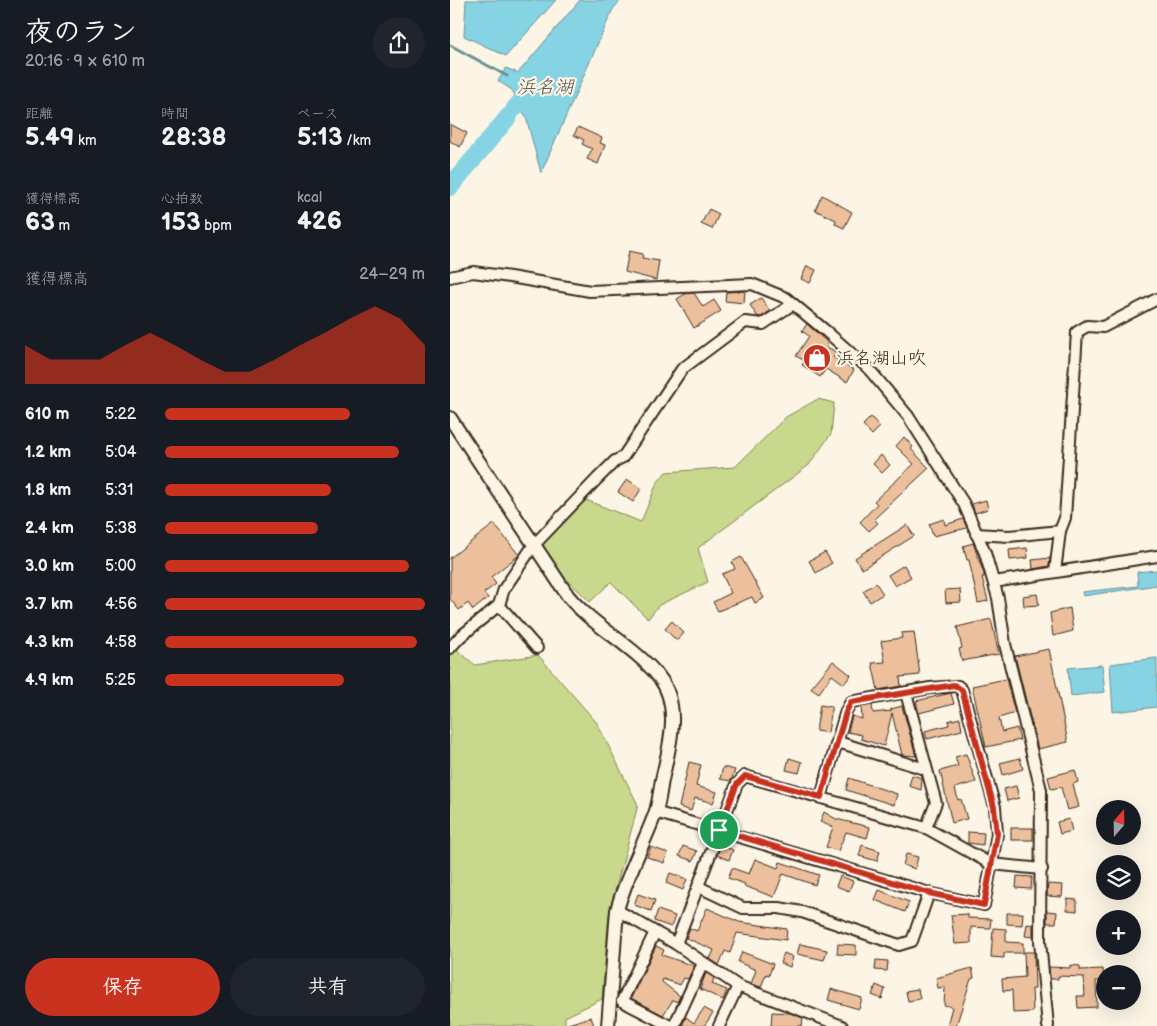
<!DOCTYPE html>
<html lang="ja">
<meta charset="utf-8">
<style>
:root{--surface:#171b24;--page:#20242c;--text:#f1f3f6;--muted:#9ea1a6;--accent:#c8321e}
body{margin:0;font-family:"Balsamiq Sans","Klee One",sans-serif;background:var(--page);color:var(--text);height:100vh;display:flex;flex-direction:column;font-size:19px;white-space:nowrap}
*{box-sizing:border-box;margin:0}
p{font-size:16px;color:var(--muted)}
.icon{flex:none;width:28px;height:28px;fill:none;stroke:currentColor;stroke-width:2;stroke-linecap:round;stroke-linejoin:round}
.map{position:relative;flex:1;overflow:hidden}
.sheet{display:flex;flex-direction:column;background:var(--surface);width:450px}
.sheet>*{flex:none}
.needle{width:32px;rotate:20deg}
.tools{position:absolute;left:646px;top:800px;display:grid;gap:10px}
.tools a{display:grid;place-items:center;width:45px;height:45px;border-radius:50%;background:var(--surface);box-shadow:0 5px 20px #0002;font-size:25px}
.pin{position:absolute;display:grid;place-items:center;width:42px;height:42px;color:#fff;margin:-21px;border:2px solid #fff;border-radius:50%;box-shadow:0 1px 5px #0007}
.round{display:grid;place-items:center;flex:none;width:52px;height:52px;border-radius:26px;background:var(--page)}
.head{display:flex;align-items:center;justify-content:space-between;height:85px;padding:0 25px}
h1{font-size:28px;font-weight:800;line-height:38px}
.stats{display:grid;grid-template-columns:repeat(3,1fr);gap:8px;height:85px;padding:5px 25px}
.stats div{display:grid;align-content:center}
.stats b{font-size:25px;font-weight:800}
.stats small{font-size:14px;font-weight:400}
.stats p{font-size:14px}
.chart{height:140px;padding:10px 25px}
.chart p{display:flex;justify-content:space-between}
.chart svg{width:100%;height:90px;margin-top:5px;fill:var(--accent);opacity:.7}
.button{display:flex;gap:10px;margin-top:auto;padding:10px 25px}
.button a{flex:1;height:58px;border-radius:30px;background:var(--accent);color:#fff;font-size:20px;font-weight:800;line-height:58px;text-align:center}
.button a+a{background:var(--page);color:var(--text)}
ul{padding:0 25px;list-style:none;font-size:16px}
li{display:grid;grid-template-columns:80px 60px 1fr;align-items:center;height:38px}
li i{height:12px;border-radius:6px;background:var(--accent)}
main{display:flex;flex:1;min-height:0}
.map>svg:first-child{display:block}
</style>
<main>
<section class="sheet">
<div class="head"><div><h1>夜のラン</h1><p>20:16 · 9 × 610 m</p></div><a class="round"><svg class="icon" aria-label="share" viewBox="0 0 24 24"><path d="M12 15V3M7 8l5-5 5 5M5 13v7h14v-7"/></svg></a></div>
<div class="stats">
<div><p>距離</p><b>5.49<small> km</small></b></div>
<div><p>時間</p><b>28:38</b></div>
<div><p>ペース</p><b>5:13<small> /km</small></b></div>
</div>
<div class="stats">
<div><p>獲得標高</p><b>63<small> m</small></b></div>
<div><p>心拍数</p><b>153<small> bpm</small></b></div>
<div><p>kcal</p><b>426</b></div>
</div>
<div class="chart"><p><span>獲得標高</span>24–29 m</p>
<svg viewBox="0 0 160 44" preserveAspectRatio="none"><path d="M0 44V25L10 32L20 32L30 32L40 25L50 19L60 25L70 32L80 38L90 38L100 32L110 25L120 19L130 12L140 6L150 12L160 25V44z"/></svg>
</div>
<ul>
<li><b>610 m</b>5:22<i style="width:71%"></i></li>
<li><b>1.2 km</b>5:04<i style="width:90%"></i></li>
<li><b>1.8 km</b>5:31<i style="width:64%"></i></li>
<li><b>2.4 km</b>5:38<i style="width:59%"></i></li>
<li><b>3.0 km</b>5:00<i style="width:94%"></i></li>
<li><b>3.7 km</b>4:56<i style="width:100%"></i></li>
<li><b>4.3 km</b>4:58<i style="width:97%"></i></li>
<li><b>4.9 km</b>5:25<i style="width:69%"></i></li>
</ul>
<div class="button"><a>保存</a><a>共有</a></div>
</section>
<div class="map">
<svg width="707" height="1026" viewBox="0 0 707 1026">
<rect width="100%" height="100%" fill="#fcf5e5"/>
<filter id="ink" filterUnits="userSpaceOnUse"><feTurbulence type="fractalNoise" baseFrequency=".02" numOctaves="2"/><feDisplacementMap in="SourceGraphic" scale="10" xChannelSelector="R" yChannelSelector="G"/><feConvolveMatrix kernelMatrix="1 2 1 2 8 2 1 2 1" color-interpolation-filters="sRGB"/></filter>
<g filter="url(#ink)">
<g fill="#c8d98d" stroke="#828256">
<path d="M368,399L384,403L381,434L359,465L248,548L258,582L209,605L198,619L161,582L140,602L83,546L136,500L191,522L207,483L216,472L285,467L336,417Z"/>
<path d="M0,644L25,665L88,655L147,723L188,805L159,914L152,999L115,1017V1026H0Z"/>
</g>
<g fill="#86d3e4" stroke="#688f95">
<path d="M16,0H106L56,56L14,36Z"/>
<path d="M130,0H171L163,9L91,173L76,117L62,90L48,81L56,68L68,73Z"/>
<path d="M707,570V585L633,596L632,592L688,586L687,572Z"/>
<path d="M707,658V707L663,712L660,664Z"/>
<path d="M652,665L655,692L621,696L618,668Z"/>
</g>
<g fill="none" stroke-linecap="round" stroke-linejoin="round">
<path stroke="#688f95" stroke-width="3" d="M0,45L57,76"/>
<g stroke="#86d3e4" stroke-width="18">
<path d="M65,108L85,86"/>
<path d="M0,187L59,116"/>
</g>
</g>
<g fill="#edc09d" stroke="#3b2a1e">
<path d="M0,124L17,133L10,147L0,141Z"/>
<path d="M128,127L152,138L150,143L155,145L148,164L137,159L142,149L132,144L134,140L124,135Z"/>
<path d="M372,195L402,212L394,228L385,224L386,220L365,210Z"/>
<path d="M259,209L269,214L262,229L251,224Z"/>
<path d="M179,251L193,254L192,258L209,261L206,280L175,272Z"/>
<path d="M357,266L366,270L360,283L351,279Z"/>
<path d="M295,291L294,303L275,301L276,292Z"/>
<path d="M244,293L253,307L264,300L271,311L244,328L227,299L235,294Z"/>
<path d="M311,298L320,311L311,317L307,316L300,305Z"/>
<path d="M357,324L378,343L376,346L387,353L383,357L404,370L397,382L376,369L370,377L352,365L355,361L346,356L359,336L352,331Z"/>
<path d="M421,417L430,427L422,435L413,425Z"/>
<path d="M454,437L463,447L461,449L479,468L424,519L428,523L419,531L410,522L427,504L424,501L464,464L446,446Z"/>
<path d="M431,455L440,465L432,473L423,464Z"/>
<path d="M177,479L191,489L183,502L168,492Z"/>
<path d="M536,500L538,509L525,513L522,504Z"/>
<path d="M494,519L495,525L513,519L517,528L483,536L479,524Z"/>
<path d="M44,524L69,555L41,577L46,584L34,593L38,598L23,610L18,603L9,610L0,599V558Z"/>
<path d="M457,525L464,536L412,569L405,558Z"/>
<path d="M523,543L534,574V577H532L538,601L528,603L519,560H517L513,546Z"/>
<path d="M577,548L578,558L560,560L559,550Z"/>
<path d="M375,552L382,563L366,573L359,561Z"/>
<path d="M291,557L314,598L305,603L302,597L268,611L263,602L281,593L272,574L285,569L282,562Z"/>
<path d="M600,558L599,566L583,569L582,560Z"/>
<path d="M454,565L461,577L445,586L438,575Z"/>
<path d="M426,583L433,594L420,602L413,591Z"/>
<path d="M510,589L511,602L496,603L495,590Z"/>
<path d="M587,594L589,605L574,606L573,596Z"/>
<path d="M620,608L623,631L603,636L600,613Z"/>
<path d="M541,619L549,654L512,661L509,649L512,648L507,627Z"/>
<path d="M222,621L234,633L227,641L215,629Z"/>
<path d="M464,632L470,675L450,677L451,686L428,690L422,663L435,662L431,641L452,638L451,633Z"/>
<path d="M599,649L618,742L588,749L565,656Z"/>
<path d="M383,661L401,675L394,684L382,675L369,693L361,688Z"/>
<path d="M556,679L565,713L549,718L552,732L567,728L570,740L536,747L522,686Z"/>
<path d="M501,693L504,704L469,713L466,701Z"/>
<path d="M370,705L382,707L378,733L366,731Z"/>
<path d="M422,705L423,713L441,711V709L452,706L466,756L452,755L442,713L434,746L411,739L412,735L398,732L402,716L412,719L411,707Z"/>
<path d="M510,718L512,730L477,739L475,731L499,725L498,721Z"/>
<path d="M516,754L526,782L505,788L508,800L511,799L517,819L502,823L490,771L508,766L505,757Z"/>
<path d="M339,758L352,762L349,773L336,770Z"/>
<path d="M570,758L573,769L553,775L550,763Z"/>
<path d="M239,762L251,765L246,786L267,792L263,803L245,798L241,811L229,807Z"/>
<path d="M273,767L285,770L281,781L270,779Z"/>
<path d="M625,770L628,782L623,784L629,807L617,810L611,787L601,789L598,777Z"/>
<path d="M462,775L472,778L471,790L459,786Z"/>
<path d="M399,778L447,794L444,805L396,790Z"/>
<path d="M566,786L569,798L557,801L554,789Z"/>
<path d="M374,812L386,819L420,827L417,838L396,832L388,851L376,847L383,827L370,822Z"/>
<path d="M619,819L622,831L610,834L607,822Z"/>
<rect x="561" y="828" width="22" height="12"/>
<path d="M518,832L534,833L533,845L518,843Z"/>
<path d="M271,845L283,850L279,860L267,855Z"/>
<path d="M412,845L430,851L427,861L409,856Z"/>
<path d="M233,846L247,851L243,861L229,856Z"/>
<path d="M201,847L218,853L214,863L197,857Z"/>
<path d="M456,854L468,857L465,869L453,865Z"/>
<path d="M305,859L328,868L330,862L369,875L365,885L333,874L324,897L294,886L295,884L278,878L282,868L299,874Z"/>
<path d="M220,873L237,879L233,890L216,883Z"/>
<path d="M390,876L403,881L399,891L386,886Z"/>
<path d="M567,876L582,877L581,889L566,888Z"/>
<path d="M598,884L613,885L612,897L597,896Z"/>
<path d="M429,890L459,902L455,912L425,900Z"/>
<path d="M188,894L205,900L201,911L184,905Z"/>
<path d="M617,899L627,900V911L617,910Z"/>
<path d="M257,908L289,922L337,929L336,940L287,933L280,953L275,951L269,965L260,959L264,950L236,938L240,928L247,931Z"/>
<path d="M208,910L225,916L221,927L204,921Z"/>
<path d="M597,911L607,912L606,923H597Z"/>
<path d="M557,913H573L572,925L557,924Z"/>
<path d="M518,914V918L541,919L540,928L521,927V943L505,944L501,915Z"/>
<path d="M577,924L583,925V937L575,936Z"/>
<path d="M543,928L556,929V942L573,943V953H554V958L541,957Z"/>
<path d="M350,944L377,950L374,960L347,954Z"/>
<path d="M388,944L406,945V955L387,954Z"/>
<path d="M206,946L214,950L212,955L244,966L238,979L234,978L230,985L213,979L212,982L230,996L227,1002L223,1000L213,1015L181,998Z"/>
<path d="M292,952L323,964L319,975L316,974L311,987L301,984L306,970L288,962Z"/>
<path d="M574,952H584L585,989H582L583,1012L563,1013L562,990L553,991L552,979L575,977Z"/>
<path d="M334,953L343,957L340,967L330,963Z"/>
<path d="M426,960L438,961L437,971L425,970Z"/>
<path d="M620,965L630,966V970L653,969L654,981H646L647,1007L628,1008L627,996H635L634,977L608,976V979H600L599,967L620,968Z"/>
<path d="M522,968L524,978L521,979L506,1026H497L502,1007L494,1005L495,987L488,988L486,978Z"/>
<path d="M256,973L264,978L262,984L277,990L273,1000L250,989Z"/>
<path d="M426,985L435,989L432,999L422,995Z"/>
<path d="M381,989L412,998L409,1009L378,1000Z"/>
<path d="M468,989L470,999L458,1001L456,991Z"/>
<path d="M254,1008L263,1013L254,1026H232L236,1017L244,1023Z"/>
<path d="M322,1012L340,1013L353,1018L352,1026H321Z"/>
<path d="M141,1017L144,1026H118V1024Z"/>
</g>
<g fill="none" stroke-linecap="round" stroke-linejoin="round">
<defs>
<g id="minor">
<path d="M0,277L23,272L60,277L140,291L302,284L336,298L377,332L418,368L458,416L514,504L535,553L548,598L555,644L591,790L590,941L598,1026"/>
<path d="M526,534L559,536L610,531L615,518L627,332L637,326L653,327L707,299"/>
<path d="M605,572L610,531"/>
<path d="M544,582L707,556"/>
<path d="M49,605L87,648"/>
<path d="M0,648L10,637L49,605L54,589L83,546L147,479L165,461L173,457L232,369L295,322L313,324L343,304"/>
<path d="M456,693L486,803L476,828"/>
<path d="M388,742L475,769"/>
<path d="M205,812L479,893L534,905L547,834L545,807L512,690L508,686L480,688L401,702L396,711L371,797"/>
<path d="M249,887L293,908H329L352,912L449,945L462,941L479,893"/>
<path d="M167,910L226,944L288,986L392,1026"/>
<path d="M205,932L172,1001L220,1026"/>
<path d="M226,944L287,784L295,776L476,828L541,864L592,869"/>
<path d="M224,1026L253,963"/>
<path d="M269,1026L288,986"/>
</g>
<path id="tertiary" d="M0,418L118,596C144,627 183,645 209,677C232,706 219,748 212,780C210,791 209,803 205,814C193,846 176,877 167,910L158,1026"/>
</defs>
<use href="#minor" stroke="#3b2a1e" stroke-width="14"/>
<use href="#tertiary" stroke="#3b2a1e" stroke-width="16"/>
<use href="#minor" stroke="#fcf5e5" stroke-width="10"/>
<use href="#tertiary" stroke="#fcf5e5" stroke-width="12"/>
</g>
</g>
<g fill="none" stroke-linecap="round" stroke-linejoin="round" filter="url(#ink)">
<defs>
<path id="route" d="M504,685L512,690L544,807L547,834L534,905L479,893L269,830L287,784L295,776L371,797L396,712L401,702Z"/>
</defs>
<use href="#route" stroke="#fff" stroke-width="10"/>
<use href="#route" stroke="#c8321e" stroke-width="6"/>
</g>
<defs>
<symbol id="shop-disc" viewBox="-11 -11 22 22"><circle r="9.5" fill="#c8321e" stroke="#fcf5e5"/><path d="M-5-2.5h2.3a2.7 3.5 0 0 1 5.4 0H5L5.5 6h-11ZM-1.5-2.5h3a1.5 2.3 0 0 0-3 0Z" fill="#fff"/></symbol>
</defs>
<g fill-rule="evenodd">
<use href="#shop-disc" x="351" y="342" width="32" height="32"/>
</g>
<g text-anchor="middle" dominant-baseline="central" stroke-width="4.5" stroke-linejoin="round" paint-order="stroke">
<g font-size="18" fill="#3b2a1e" stroke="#fcf5e5" text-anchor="start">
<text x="386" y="358">浜名湖山吹</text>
</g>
<g font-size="19" font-style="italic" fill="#4e5450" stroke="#fcf5e5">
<text x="95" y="87">浜名湖</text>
</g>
</g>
</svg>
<div class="tools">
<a><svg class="needle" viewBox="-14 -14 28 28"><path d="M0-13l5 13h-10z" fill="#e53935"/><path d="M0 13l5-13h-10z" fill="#9ea1a6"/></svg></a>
<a><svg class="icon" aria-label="layers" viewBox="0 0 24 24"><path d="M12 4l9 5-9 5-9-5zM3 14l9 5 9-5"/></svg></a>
<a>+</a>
<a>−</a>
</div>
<div class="pin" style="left:269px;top:830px;background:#1e9e55"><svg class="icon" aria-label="arrive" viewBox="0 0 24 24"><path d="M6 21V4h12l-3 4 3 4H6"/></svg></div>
</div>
</main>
